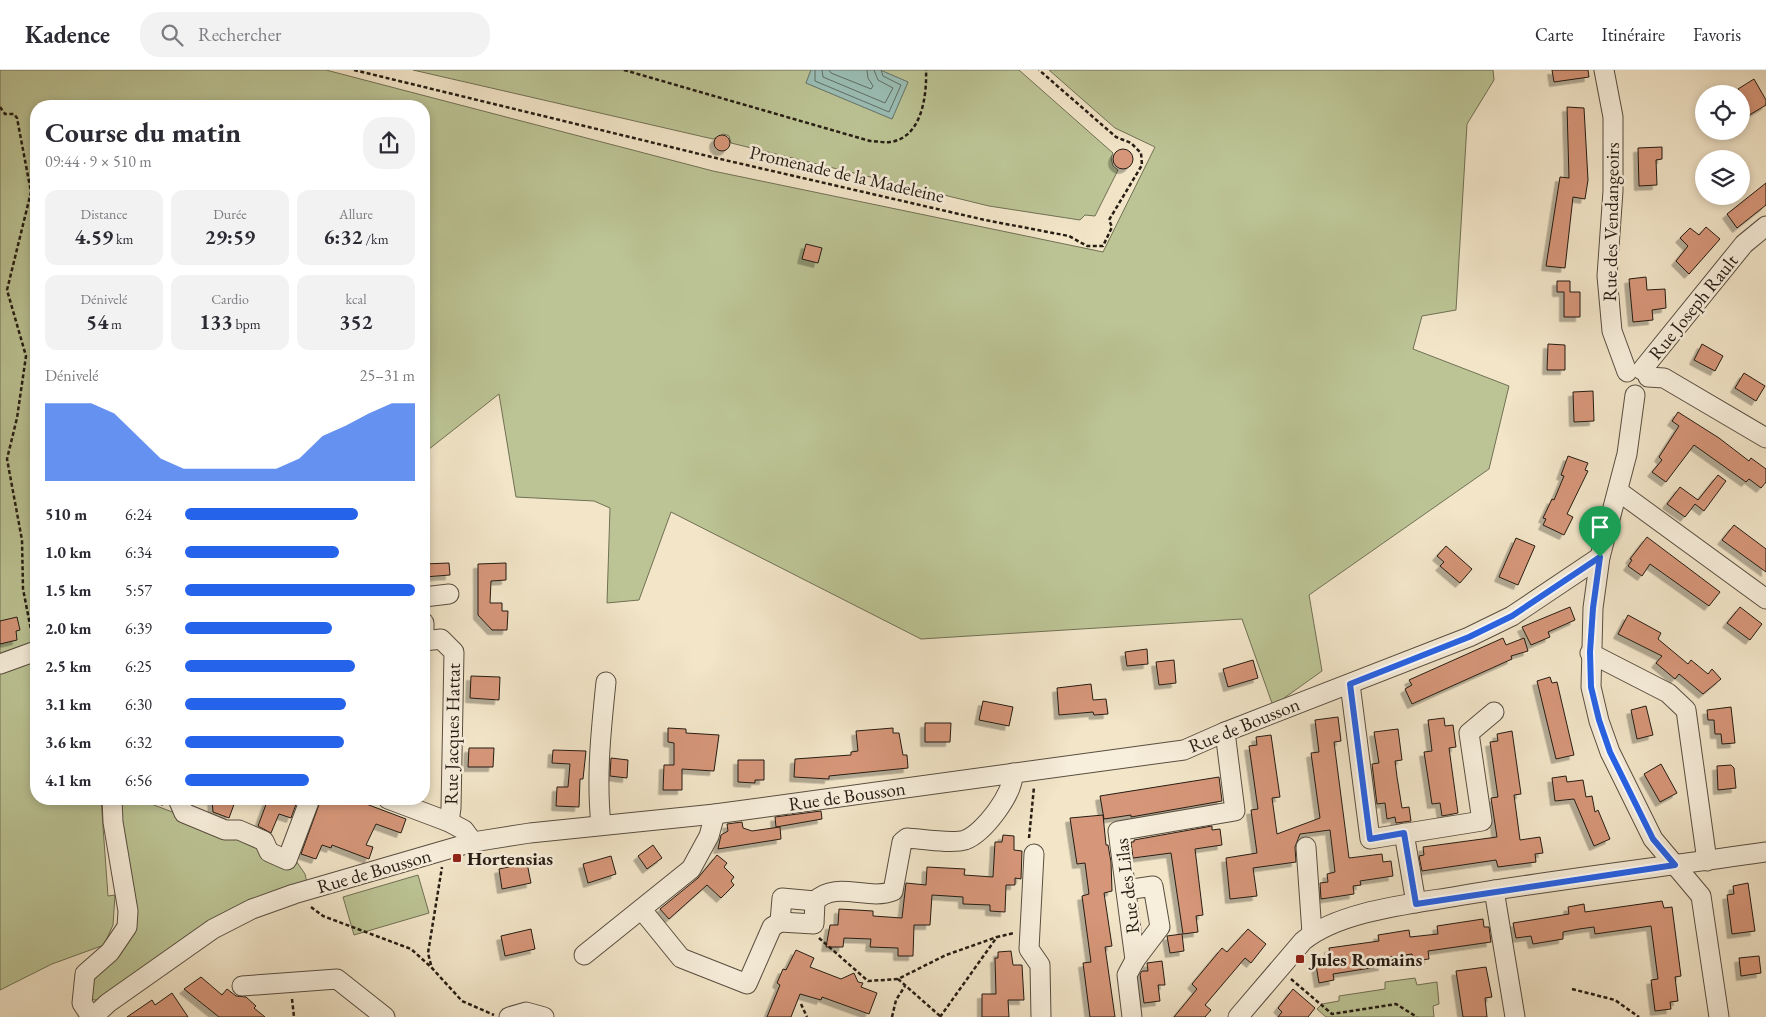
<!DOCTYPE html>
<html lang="fr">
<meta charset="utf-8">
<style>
:root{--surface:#fff;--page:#f2f2f3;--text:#2b2b33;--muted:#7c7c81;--line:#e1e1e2;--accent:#2563eb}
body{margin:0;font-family:"EB Garamond",serif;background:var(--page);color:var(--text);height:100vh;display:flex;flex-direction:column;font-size:19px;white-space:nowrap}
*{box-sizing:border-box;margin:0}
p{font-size:16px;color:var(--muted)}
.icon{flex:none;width:28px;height:28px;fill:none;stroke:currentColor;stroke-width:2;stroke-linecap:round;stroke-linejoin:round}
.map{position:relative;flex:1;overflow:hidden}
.drawer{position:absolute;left:30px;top:30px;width:400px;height:705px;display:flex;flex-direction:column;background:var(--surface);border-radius:20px;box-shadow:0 2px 8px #0003}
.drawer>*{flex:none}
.fabs{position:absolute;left:1695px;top:15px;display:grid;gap:10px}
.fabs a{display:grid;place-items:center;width:55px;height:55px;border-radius:50%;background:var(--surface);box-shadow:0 2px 8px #0003;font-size:25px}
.pin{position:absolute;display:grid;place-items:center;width:42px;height:42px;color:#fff;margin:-51px -21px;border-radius:50% 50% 50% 0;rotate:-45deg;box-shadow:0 0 5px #0007}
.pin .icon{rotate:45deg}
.round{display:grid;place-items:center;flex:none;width:52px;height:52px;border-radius:20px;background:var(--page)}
.head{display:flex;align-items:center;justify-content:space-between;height:85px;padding:0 15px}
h1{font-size:28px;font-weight:700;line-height:38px}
.metrics{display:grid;grid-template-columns:repeat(3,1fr);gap:8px;height:85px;padding:5px 15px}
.metrics div{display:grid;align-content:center;border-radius:12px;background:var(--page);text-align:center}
.metrics b{font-size:21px;font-weight:700}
.metrics small{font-size:14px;font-weight:400}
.metrics p{font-size:14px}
.chart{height:140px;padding:10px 15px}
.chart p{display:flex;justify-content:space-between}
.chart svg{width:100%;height:90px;margin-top:5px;fill:var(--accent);opacity:.7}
ul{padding:0 15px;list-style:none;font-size:16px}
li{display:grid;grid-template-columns:80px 60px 1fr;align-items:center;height:38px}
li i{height:12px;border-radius:6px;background:var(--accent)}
header{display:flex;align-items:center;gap:30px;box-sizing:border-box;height:70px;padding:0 25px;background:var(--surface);border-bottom:1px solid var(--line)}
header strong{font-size:24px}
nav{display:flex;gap:28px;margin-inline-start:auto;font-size:18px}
.search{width:350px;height:45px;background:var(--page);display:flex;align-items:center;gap:12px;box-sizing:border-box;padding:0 18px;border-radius:20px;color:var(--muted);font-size:19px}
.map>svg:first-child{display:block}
</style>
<header>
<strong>Kadence</strong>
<div class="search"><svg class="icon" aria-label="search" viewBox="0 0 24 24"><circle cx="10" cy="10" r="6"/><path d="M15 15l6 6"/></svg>Rechercher</div>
<nav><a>Carte</a><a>Itinéraire</a><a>Favoris</a></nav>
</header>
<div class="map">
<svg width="1766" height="947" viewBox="0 0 1766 947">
<defs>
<filter id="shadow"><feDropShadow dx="-4.5" dy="4.5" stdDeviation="0" flood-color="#0004"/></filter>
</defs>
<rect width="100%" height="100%" fill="#f2e5c8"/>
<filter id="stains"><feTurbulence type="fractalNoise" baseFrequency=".004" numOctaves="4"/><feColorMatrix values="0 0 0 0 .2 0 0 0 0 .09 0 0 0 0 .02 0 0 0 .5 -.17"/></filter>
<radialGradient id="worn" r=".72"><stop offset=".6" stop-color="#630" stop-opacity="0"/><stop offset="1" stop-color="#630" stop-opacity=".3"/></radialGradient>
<g fill="#bcc495" stroke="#707054">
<path d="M0,0H326L713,101L1103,182L1155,77L1115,58L1049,0H1493L1494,10L1467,54L1456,240L1422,246L1413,279L1509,316L1489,399L1309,525L1322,601L1273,636L1242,549L921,569L671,442L639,530L607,533L610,438L594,431L516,427L499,324L424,383V36H36V729H101L108,826L115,825L113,855L104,875L52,894L0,920Z"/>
<path d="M413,0H811L806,13L892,49L908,12L880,0H1019L1113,83L1111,88L1113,96L1118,100L1095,146L1085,145L1080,150L989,136L731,73L729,66L724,64L713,69Z"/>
<path d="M118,729H138L294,788L305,804L307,813L98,930H94L86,924L89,909L125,875Z"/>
<path d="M418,805L429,843L354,865L343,827Z"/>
<path d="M1415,908L1417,915L1437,912L1439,934L1433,936L1434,947H1326L1317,939L1322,934L1339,931V926L1385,919V912Z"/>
</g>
<path fill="#9bbfb7" stroke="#6c7e75" d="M811,0H880L908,12L892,49L806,13Z"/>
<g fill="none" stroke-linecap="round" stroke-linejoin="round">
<g stroke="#606e65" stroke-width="1">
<path d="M815,0V11L889,42L901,15L883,6L881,0"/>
<path d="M822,0L823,7L885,33L893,18L878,10L874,0"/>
<path d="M829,0L831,3L871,19L873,16L868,8L867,0"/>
</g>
</g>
<g fill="#d69679" stroke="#251c13" filter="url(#shadow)">
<path d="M1552,0H1588L1589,7L1554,12Z"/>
<path d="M1754,9L1766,30V35L1741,50V24L1738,19Z"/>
<path d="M1567,37L1584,38L1588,110L1585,129L1573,127L1565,198L1546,196L1560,107L1569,108Z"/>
<circle cx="722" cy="73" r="8"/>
<path d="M1662,77V89L1656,90L1657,115L1639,116L1638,78Z"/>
<circle cx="1123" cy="89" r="10"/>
<path d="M1766,113V135L1737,158L1727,144Z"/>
<path d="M1706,157L1720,169L1689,204L1676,191L1688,176L1680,168L1690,158L1699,165Z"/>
<path d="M806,174L822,178L818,193L802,189Z"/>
<path d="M1646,207L1647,220L1665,219L1666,238L1652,240L1653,250L1633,252L1629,209Z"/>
<path d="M1557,211H1570V222H1580V247H1564V222H1557Z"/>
<path d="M1548,274L1565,275V300H1547Z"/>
<path d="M1702,274L1723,286L1715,301L1694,290Z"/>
<path d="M1744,303L1765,316L1756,331L1735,318Z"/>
<path d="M1593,321L1594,351L1574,352L1573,322Z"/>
<path d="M1678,342L1719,368L1749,391L1751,388L1766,399V412L1761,418L1749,409L1746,412L1694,375L1666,412L1652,402L1662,390L1659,387L1679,356L1672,351Z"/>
<path d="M1568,386L1588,393L1585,400L1588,401L1567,444L1573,447L1564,465L1543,455L1546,449L1543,448L1552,429L1554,430L1564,406L1561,405Z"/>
<path d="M1718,405L1726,411L1704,441L1695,434L1685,447L1667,434L1680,417L1698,430Z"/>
<path d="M1734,455L1766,479V502L1722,470Z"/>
<path d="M1647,467L1720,522L1709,536L1650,494L1642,506L1628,496L1632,490L1630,489Z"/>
<path d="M1516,468L1535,476L1518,515L1499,507Z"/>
<path d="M1446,476L1472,499L1460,513L1440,496L1444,492L1437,486Z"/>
<path d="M449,493L450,505L424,507V494Z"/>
<path d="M506,493V510L491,511L490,533H502V541H508L507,560H492L478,545V494Z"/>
<path d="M1570,537L1575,550L1548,562L1550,567L1531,575L1522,557Z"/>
<path d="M1740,537L1762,554L1750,570L1727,553Z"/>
<path d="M1628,545L1661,563L1658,569L1688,594L1691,590L1708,604L1712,599L1721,609L1703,624L1679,604L1675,609L1656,593L1662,586L1618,564Z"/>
<path d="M17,547L20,560L16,561L17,570L0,574V551Z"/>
<path d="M1503,568L1506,575L1524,568L1528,581L1511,586L1512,589L1412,634L1405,619L1412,615L1409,610Z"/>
<path d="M1147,579L1148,594L1127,596L1125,582Z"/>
<path d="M1174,590L1176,613L1159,615L1156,592Z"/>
<path d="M1253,590L1258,608L1228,617L1223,599Z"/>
<path d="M471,606L500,607L499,630L470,628Z"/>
<path d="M1550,607L1552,613L1557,612L1574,685L1556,689L1537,611Z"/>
<path d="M1091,614L1093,630L1106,629L1108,644L1094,645L1093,642L1059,645L1057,618Z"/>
<path d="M983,631L1013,637L1009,656L979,650Z"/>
<path d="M1646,636L1653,665L1637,669L1631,640Z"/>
<path d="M1731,637L1735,673L1722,674L1721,664H1715L1714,650H1708L1707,640Z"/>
<path d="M1338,647L1341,671L1334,672L1349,788L1382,784L1383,792L1391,791L1393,806L1360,811L1361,815L1353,816L1354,824L1321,829L1320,813L1328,812L1327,804L1335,802L1330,760L1300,764L1295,777L1296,792L1253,798L1257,826L1230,829L1226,788L1257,783L1251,740L1258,739L1249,676L1257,675L1256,667L1271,665L1280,727L1272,728L1277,764L1320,748L1311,683L1319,682L1315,650Z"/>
<path d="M1444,648L1445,656L1453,655L1456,677L1449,678L1458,743L1442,746L1440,733L1432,734L1424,682L1432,681L1428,650Z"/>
<path d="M925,653H951L950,672H925Z"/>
<path d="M668,658L686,659V663L719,665L714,701L682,699V720H663L664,695H674V673L668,672Z"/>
<path d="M893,658V663H899L903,685H907L908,698L829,706V709L794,707L795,689L851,685V682L858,681L856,661Z"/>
<path d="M1398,659L1402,690L1395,691L1397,707L1402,738L1409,737L1411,751L1396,753L1395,747L1387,749L1385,733L1377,734L1372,694L1379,693L1374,662Z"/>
<path d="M1512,661L1521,724L1514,725L1520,770L1540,767L1543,783L1535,784L1536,792L1498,797L1496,790L1422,801L1419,786L1424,785L1423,777L1497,767L1491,728L1498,727L1490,672L1498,671L1497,664Z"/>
<path d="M469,678H494L493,697H468Z"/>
<path d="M553,680L586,681L583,709H580L579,737L556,736L557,717H568L570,694L552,693Z"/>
<path d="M611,688L628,690L627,708L610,706Z"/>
<path d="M738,690H764V710H755V713L738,712Z"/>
<path d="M1661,694L1677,723L1660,732L1644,704Z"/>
<path d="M1731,695L1734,698L1736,718L1718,720L1717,696Z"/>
<path d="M1566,706L1567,712L1583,710L1586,727L1592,726L1595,742L1598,740L1610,769L1594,776L1574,729L1555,731L1552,708Z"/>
<path d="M1219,707L1222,731L1131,747V745L1104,749L1100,726Z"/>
<path d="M212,729H236L229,748L213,742Z"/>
<path d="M268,729H298L291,748L279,744L271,763L258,756Z"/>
<path d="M321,729H353L406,749L401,763L376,754L366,775L373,777L369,789L332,775L331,778L322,775L316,789L301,784Z"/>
<path d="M821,741L822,749L776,757L775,747Z"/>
<path d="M1103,745L1106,775H1108L1111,792L1112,821L1104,823L1112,876L1105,877L1115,947H1090L1083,893L1091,892L1082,826L1089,824L1085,793L1077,794L1070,748Z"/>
<path d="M742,752L743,758L752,761L780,757L781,769L718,779L721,765L728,761L727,754Z"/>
<path d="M1212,756V760L1220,759L1222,775L1195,779L1203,845L1196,846L1198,862L1183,864L1171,783L1133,788L1131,772H1134V770Z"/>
<path d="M1003,765L1014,766V780L1022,781L1021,809L1015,808V815H1006L1005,842L990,841V835L963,834V827L932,825L930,855H914L913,886H898V878L870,877L871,869L844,868L843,877H826L830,855H838L839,839L873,841V846L902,848L906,813L926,815L927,797L965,799L964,805L993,807L995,772H1002Z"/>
<path d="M653,775L662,788L647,799L638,786Z"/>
<path d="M717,785L727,793L724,797L734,807L731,811L734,815L721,828L707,815L669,849L660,839L698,808Z"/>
<path d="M611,786L616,804L588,813L583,794Z"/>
<path d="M527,793L531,813L502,819L499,799Z"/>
<path d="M1748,813L1755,861L1732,864L1727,825L1734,824L1733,816Z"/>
<path d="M1662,831L1664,838L1672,837L1681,906L1675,907L1678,931L1670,932L1671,939L1655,941L1651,910L1658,909L1651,856L1595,864L1594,857L1579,859L1563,862V869L1533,874L1531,866L1516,868L1513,853L1569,844L1568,837L1584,834L1585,842Z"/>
<path d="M1483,849L1484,857H1489L1491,872L1428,881L1429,889L1413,891L1412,884L1382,888L1383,896L1333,904L1334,910L1319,913L1315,889L1330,887L1329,878L1379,871L1378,865L1409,860L1410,867L1438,864L1437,856Z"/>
<path d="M531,859L535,879L505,886L501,866Z"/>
<path d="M1248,859L1266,874L1251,893L1245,888L1205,935L1211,940L1205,947H1174L1197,919L1192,914L1222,878L1227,882Z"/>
<path d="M1182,864L1184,881L1170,883L1167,866Z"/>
<path d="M796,880L814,888L810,897L841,909L854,903L858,912L863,913L861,917L877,923L869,944L822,927L821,930L800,924L791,947H767L780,915L777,913L783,899L786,900Z"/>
<path d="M1011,881L1013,895H1022L1024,930H1008L1009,947H982V924H996L995,888H998V882Z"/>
<path d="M1759,886L1761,903L1741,906L1739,888Z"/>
<path d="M1162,891L1165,915H1158L1160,931L1144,933L1140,904L1142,901H1148L1147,893Z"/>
<path d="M1486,897L1492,927L1485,928L1487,947H1463L1456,901Z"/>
<path d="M201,907L222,925L227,919L236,926L246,927L256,936L254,938L265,947H219L184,919Z"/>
<path d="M1293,919L1315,938L1308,947H1278L1282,942L1278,938Z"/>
<path d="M172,923L188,947H127L152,930L155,935Z"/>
</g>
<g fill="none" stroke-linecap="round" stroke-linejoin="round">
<defs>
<g id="minor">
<path d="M1604,0L1613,47V121L1607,206L1612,261L1627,302"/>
<path d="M1642,300L1744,174L1766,156"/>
<path d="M1648,307L1664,308L1766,368"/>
<path d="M1635,325L1627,384L1600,487L1593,538L1591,617L1599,651L1610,682L1653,769L1701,826L1719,947"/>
<path d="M1618,421L1766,529"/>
<path d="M424,527L449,524"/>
<path d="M424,553V571"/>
<path d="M424,571L441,569L454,582L451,738L449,752"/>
<path d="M1590,583L1668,623L1686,640L1707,791"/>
<path d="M0,594L36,581"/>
<path d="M1350,614L1370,769L1482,751L1469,663L1494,642"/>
<path d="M178,729L184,743L225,760H239L264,771L269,782L287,790L310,729"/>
<path d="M388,729L449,752L464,760L473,772"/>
<path d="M601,755C596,707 601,660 606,612"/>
<path d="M1404,763L1416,833"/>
<path d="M1306,777L1312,863"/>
<path d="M1034,784L1029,879L1040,895L1041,947"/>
<path d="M1126,820L1153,816L1160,857L1135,890"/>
<path d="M1494,820L1515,947"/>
<path d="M642,840L681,888L747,914L772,857L780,852L782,828L815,831C836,810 868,831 893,821L902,772L907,768C922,769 952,774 965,770C984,763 1014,723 1013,703"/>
<path d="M780,852L814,854L815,831"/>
<path d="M584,885L691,799L709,766L715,744"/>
<path d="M242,916L337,909L385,947"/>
<path d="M91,947L82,933L85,904L110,882L127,857L128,841L113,752L112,729"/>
<path d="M93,947L108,933L213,859L252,839L294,824L473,772L530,763L715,744L1184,680L1225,662L1469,567L1512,546L1600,487"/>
<path d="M509,947L526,942L544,947"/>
<path d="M1132,947L1127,905L1135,890L1118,761L1235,741L1225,662"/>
<path d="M1238,947L1303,871C1339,841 1411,834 1458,826C1560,809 1663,797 1766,782"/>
</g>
</defs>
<use href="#minor" stroke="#584e40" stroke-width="21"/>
<g stroke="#251c13" stroke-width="2.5" stroke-dasharray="4 2.5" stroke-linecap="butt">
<path d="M354,0L716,88L985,150L1069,166L1087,176H1103L1112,157L1109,150L1142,95L1141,83L1131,73L1116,67L1039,0"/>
<path d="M624,0L870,71C877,71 884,73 890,72C922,68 927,25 926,0"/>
<path d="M0,37L5,44H14L17,48L31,122L7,220L26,286L17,348L7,389L22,470L23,519L32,565"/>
<path d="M147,729L164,735"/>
<path d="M1029,768L1034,717"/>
<path d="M311,837L323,846L411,879L431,897L462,931L494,945"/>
<path d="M819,868L868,911L898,909"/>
<path d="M431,895L428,883L442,797"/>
<path d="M1291,909L1332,944L1396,934L1417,947"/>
<path d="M1572,919L1615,930L1639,947"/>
<path d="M292,929L294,947"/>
<path d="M801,934L807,947"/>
<path d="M940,946L898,909L946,885L997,867"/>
<path d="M892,947L896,930L905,916"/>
<path d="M940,947L997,867L1014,863"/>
</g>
<use href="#minor" stroke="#f7eedb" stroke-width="19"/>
</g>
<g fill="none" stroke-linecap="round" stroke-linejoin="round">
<defs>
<path id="route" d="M1600,487L1593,538L1590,582L1591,617L1599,650L1610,682L1653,769L1675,795L1416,834L1404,763L1370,769L1350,614L1469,567L1512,546Z"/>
</defs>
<use href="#route" stroke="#fff" stroke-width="10"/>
<use href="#route" stroke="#2563eb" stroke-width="6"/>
</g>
<g fill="#8f2418" stroke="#f7eedb" stroke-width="2">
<rect x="452" y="783" width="10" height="10" rx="2.5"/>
<rect x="1295" y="884" width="10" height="10" rx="2.5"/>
</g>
<g text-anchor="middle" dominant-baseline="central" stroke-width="5" stroke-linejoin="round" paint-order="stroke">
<g font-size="19" fill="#251c13" stroke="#f7eedb">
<text transform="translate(847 104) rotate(13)">Promenade de la Madeleine</text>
<text transform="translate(1611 152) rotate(-89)">Rue des Vendangeoirs</text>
<text transform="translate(1693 237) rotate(-51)">Rue Joseph Rault</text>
<text transform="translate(1244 655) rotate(-22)">Rue de Bousson</text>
<text transform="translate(452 664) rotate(-89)">Rue Jacques Hattat</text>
<text transform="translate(847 726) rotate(-8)">Rue de Bousson</text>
<text transform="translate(374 801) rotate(-16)">Rue de Bousson</text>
<text transform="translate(1127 816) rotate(-97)">Rue des Lilas</text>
</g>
<g font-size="19" font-weight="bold" fill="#251c13" stroke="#f7eedb" text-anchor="start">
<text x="467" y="788">Hortensias</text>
<text x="1310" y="889">Jules Romains</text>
</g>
</g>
<rect width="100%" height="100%" filter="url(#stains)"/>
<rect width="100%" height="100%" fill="url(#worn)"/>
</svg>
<div class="fabs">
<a><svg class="icon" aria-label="locate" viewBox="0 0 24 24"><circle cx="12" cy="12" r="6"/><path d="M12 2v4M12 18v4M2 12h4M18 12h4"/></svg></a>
<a><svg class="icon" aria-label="layers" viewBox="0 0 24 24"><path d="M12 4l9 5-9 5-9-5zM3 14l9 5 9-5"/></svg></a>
</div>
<div class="pin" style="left:1600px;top:487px;background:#1e9e55"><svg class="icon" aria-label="arrive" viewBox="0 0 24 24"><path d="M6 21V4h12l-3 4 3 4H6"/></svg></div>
<section class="drawer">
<div class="head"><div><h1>Course du matin</h1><p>09:44 · 9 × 510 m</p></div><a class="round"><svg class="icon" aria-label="share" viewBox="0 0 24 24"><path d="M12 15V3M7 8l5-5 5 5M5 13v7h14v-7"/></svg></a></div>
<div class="metrics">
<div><p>Distance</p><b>4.59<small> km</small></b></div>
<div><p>Durée</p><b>29:59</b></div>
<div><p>Allure</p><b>6:32<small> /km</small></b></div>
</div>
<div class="metrics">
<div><p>Dénivelé</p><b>54<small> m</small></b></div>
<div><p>Cardio</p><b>133<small> bpm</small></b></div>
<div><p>kcal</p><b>352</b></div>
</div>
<div class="chart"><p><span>Dénivelé</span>25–31 m</p>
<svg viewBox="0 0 160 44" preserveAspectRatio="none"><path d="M0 44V6L10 6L20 6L30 11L40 22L50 33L60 38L70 38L80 38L90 38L100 38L110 33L120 22L130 17L140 11L150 6L160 6V44z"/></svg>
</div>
<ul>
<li><b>510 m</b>6:24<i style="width:75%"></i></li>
<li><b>1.0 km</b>6:34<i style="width:67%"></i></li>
<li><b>1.5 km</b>5:57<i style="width:100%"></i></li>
<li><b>2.0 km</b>6:39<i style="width:64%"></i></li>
<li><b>2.5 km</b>6:25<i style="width:74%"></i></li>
<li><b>3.1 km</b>6:30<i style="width:70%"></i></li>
<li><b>3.6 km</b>6:32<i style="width:69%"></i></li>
<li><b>4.1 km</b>6:56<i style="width:54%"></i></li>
</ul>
</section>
</div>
